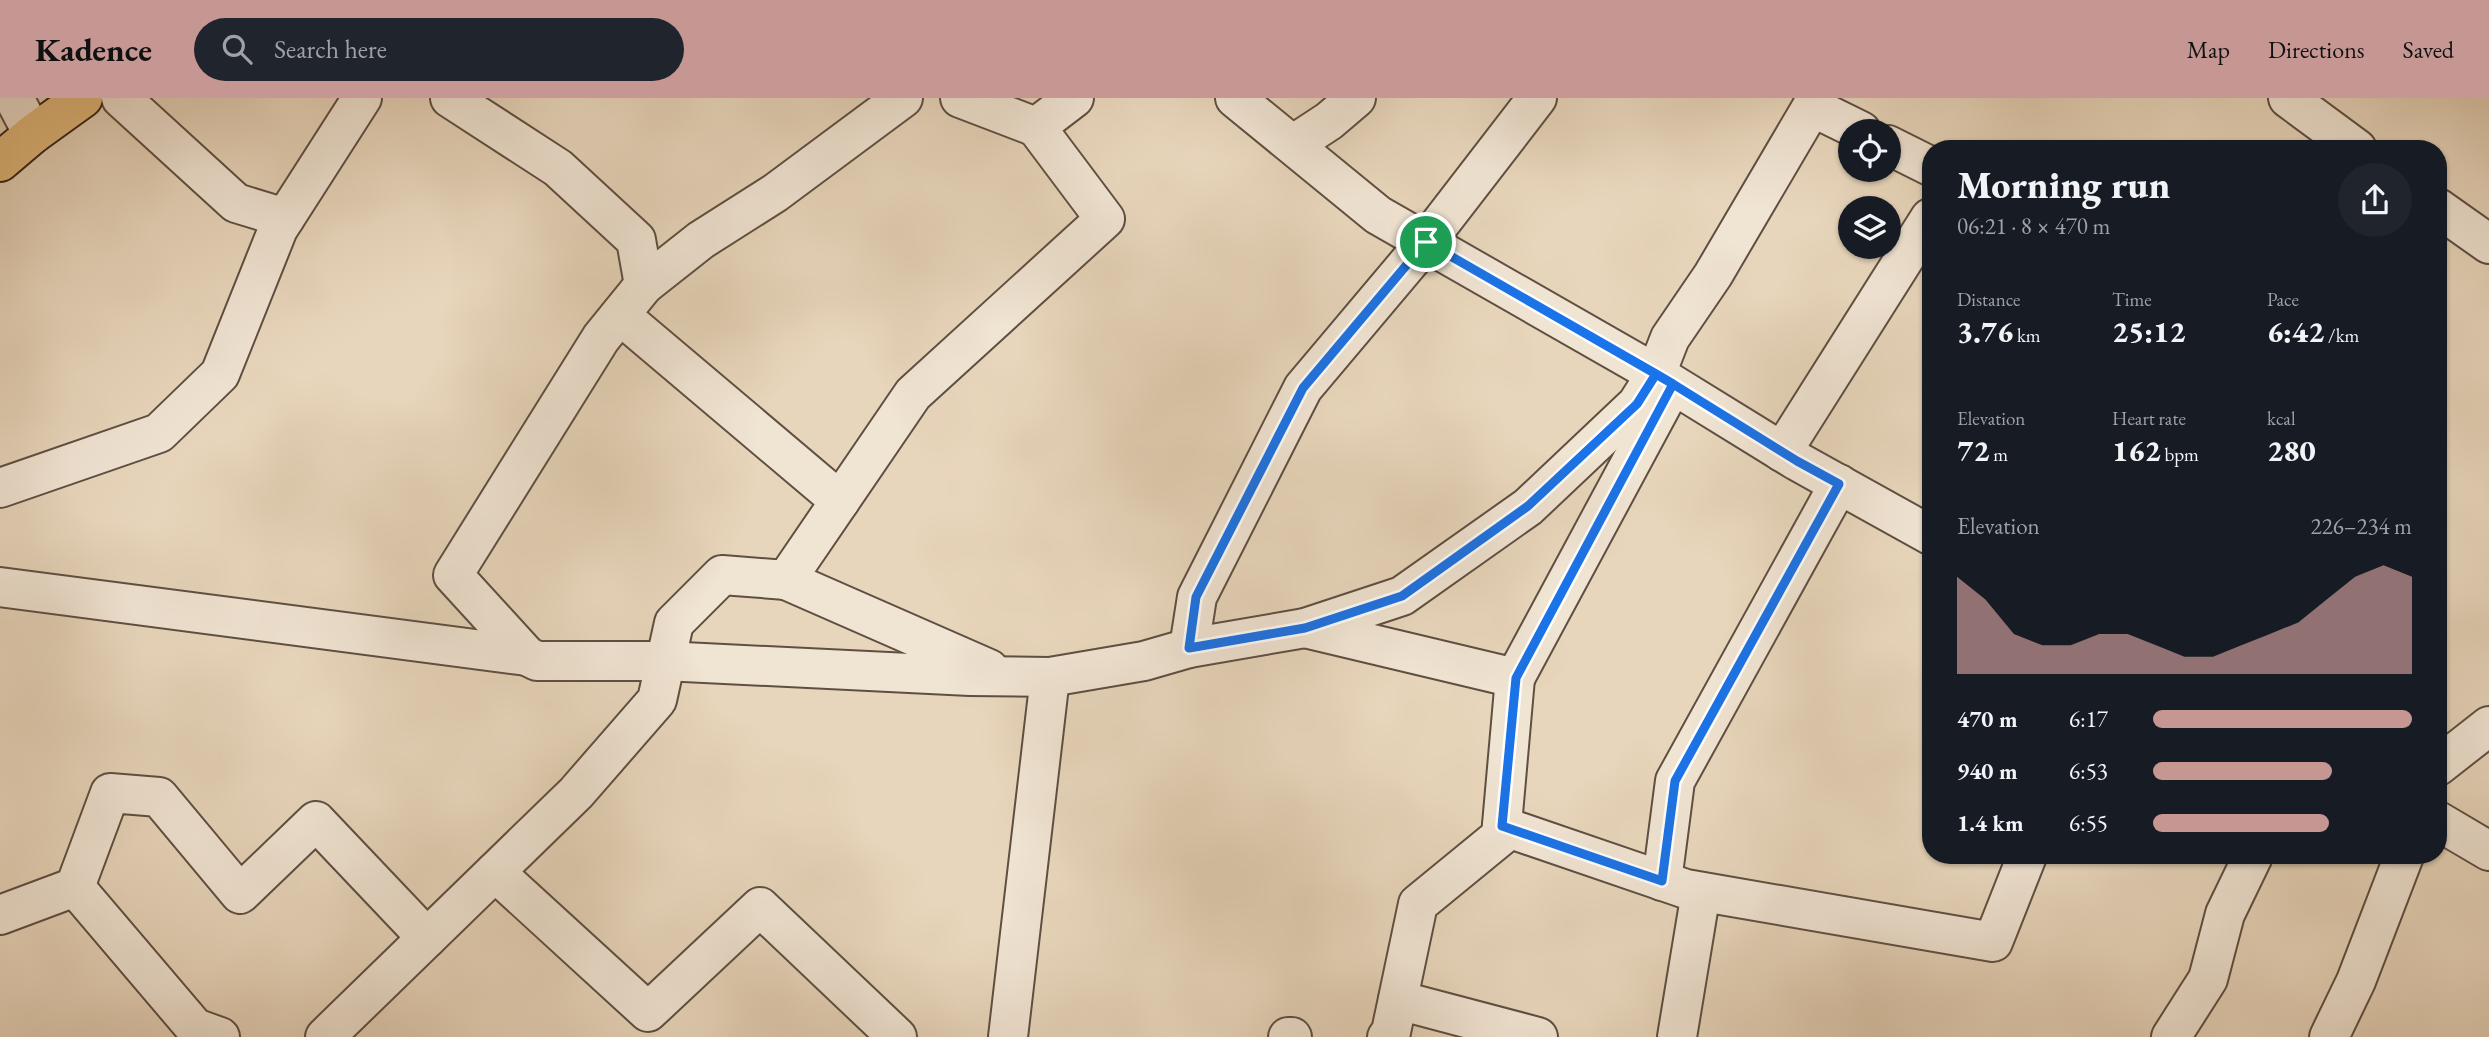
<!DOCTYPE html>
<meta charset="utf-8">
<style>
:root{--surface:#171b24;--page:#20242c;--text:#f1f3f6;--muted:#9ea1a6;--accent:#c59692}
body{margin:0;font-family:"EB Garamond",serif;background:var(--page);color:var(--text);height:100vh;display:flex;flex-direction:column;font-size:26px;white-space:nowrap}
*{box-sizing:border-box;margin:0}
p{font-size:23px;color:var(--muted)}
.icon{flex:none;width:38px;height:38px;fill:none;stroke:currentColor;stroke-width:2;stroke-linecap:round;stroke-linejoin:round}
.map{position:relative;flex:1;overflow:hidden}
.drawer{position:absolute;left:1922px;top:42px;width:525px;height:724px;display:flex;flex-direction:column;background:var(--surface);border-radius:28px;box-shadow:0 2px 5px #0004}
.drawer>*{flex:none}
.tools{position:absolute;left:1838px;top:21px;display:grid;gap:14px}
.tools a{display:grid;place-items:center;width:63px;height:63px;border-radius:50%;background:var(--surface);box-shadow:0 2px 5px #0004;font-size:35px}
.pin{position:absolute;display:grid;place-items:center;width:60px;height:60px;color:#fff;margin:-30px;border:4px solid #fff;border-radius:50%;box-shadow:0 2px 7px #0007}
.round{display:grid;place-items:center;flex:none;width:74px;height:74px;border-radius:37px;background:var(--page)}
.head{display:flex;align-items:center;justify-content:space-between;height:119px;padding:0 35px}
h1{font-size:38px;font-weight:800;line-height:52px}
.figures{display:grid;grid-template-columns:repeat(3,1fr);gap:10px;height:119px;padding:7px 35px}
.figures div{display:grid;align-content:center}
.figures b{font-size:30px;font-weight:800}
.figures small{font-size:19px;font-weight:400}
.figures p{font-size:19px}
.chart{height:196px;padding:14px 35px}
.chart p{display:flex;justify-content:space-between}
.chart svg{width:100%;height:126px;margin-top:7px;fill:var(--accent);opacity:.7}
ul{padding:0 35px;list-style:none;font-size:23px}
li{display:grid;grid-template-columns:112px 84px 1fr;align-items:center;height:52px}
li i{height:18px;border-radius:9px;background:var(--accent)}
header{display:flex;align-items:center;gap:42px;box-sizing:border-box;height:98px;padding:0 35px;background:var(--accent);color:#111}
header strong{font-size:33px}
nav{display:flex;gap:38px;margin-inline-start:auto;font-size:24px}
.search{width:490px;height:63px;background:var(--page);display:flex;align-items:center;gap:18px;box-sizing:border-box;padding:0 24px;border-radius:38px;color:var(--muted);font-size:26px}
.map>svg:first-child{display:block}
</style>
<header>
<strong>Kadence</strong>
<div class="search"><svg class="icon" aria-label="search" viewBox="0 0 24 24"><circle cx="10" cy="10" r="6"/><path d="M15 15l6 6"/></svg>Search here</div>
<nav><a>Map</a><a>Directions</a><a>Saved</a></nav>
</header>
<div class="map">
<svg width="2489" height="939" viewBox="0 0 2489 939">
<rect width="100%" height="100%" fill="#e8d6bc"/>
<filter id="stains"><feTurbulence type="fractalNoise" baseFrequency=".00286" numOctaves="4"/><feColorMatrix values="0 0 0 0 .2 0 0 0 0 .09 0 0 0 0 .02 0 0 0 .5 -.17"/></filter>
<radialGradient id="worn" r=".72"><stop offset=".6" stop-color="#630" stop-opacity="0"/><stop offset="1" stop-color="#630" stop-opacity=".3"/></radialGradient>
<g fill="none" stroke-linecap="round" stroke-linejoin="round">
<defs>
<g id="minor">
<path d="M14,0L33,36"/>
<path d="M121,0L236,105L285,120"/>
<path d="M450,0L558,70L636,142L644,187"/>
<path d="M903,0L775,95L701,142L644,187L601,240L453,477L527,558L537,563H664L970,578L1050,579L1144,563L1189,550L1305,530L1402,498L1528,409L1637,306L1656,276L1670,240L1713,177L1817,0"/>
<path d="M960,0L1036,29L1074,0"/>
<path d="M1235,0L1378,117L1656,276L1797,363L1930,437"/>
<path d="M2288,0L2357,51"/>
<path d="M1812,9L1861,33"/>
<path d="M1294,46L1329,23L1356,0"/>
<path d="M1888,47L1930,68"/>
<path d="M2438,110L2489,146"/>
<path d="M620,217L840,403"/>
<path d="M1782,354L1930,120"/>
<path d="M0,390L159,335L220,276L278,131L362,0"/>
<path d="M786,482L989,571"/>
<path d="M0,489L527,558"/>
<path d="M1305,530L1515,580L1672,288"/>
<path d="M1189,550L1197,499L1303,290L1426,144L1537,0"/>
<path d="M2438,668L2489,628"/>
<path d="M2438,723L2489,753"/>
<path d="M1502,728L1686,791L1993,844L2027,758"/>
<path d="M495,774L648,914L760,809L897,939"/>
<path d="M1662,783L1675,683L1839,386"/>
<path d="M75,789L195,930L220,939"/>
<path d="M0,817L75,789L110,695L159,699L240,796L316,723L427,840"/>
<path d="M1398,902L1538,939"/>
<path d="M325,939L576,695L657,602L674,525L722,477L786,482L913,296L1105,121L1036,29"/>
<path d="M1008,939L1050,579"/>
<path d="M1288,939H1292"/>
<path d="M1387,939L1391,934L1418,806L1501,738L1515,580"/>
<path d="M1677,939L1701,794"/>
<path d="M2171,939L2208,881L2225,816L2253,758"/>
<path d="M2329,939L2356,883L2404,758"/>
</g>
<path id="primary" d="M0,64L33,36L83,0"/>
</defs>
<use href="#minor" stroke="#5e4f42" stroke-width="42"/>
<use href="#primary" stroke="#30221a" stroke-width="42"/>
<use href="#minor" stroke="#f0e4d3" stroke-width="38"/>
<use href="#primary" stroke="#e4bb7e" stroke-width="38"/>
</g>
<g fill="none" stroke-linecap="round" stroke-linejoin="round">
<defs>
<path id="route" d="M1426,144L1303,290L1196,499L1189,550L1305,530L1402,498L1528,408L1637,306L1656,276L1673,286L1797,363L1839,386L1675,683L1662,783L1502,728L1516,580L1673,286L1656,276L1426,144"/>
</defs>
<use href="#route" stroke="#fff" stroke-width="14"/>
<use href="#route" stroke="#1a73e8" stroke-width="9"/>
</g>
<rect width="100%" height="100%" filter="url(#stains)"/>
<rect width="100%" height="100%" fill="url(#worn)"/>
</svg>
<div class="tools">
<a><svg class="icon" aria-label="locate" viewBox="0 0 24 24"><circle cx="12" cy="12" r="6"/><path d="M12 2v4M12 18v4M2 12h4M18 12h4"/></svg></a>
<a><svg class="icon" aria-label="layers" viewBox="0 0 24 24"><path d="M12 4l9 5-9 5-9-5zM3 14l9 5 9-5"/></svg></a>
</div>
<div class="pin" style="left:1426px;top:144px;background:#1e9e55"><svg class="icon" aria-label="arrive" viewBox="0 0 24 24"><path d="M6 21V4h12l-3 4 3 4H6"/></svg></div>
<section class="drawer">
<div class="head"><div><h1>Morning run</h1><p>06:21 · 8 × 470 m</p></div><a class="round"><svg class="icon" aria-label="share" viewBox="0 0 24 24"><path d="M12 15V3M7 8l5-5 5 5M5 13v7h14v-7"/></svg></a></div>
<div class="figures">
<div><p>Distance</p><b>3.76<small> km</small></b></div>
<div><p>Time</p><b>25:12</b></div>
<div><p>Pace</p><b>6:42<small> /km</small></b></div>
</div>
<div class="figures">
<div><p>Elevation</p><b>72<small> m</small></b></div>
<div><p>Heart rate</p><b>162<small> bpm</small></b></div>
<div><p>kcal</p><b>280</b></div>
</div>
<div class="chart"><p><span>Elevation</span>226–234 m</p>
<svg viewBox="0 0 160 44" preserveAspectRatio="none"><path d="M0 44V10L10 18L20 30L30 34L40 34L50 30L60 30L70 34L80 38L90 38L100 34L110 30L120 26L130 18L140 10L150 6L160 10V44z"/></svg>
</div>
<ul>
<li><b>470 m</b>6:17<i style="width:100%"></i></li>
<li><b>940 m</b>6:53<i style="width:69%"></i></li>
<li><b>1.4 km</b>6:55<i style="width:68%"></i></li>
</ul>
</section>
</div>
